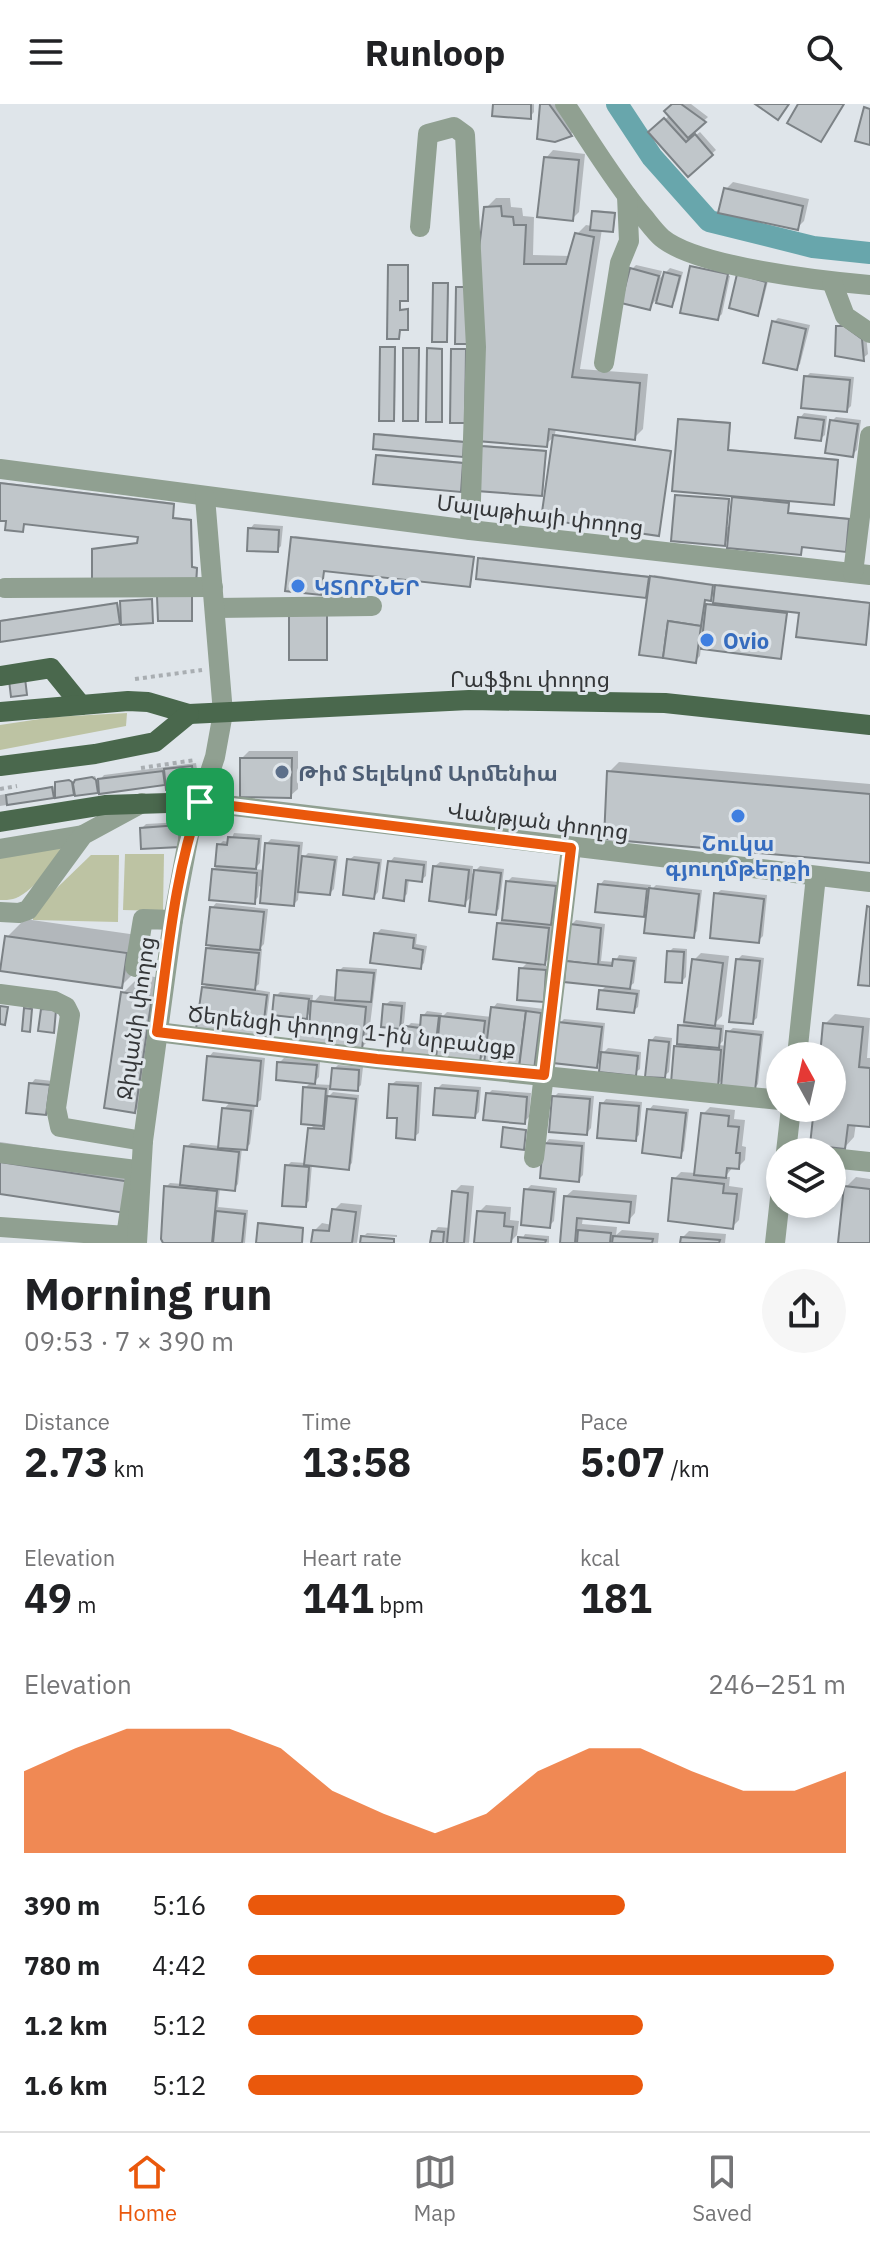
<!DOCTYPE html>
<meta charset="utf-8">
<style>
:root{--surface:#fff;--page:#f6f6f6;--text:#202124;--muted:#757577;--line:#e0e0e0;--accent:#ea580c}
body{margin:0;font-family:"IBM Plex Sans","Noto Sans Armenian",sans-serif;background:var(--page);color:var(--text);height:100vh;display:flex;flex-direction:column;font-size:30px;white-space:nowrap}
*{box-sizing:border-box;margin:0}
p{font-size:26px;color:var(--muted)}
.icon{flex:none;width:44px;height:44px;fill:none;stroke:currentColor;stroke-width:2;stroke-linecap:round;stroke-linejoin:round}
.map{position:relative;height:1139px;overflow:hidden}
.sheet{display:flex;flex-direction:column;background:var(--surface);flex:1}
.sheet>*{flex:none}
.needle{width:52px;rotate:352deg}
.tools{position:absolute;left:766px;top:938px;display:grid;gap:16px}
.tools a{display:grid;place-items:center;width:80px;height:80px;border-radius:50%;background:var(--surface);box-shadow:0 4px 12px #0003;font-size:40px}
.pin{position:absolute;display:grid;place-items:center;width:68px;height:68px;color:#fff;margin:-34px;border-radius:16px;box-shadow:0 4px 12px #0006}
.round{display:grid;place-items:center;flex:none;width:84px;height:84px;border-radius:42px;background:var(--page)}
.headline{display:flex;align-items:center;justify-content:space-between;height:136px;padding:0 24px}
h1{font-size:44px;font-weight:800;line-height:60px}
.figures{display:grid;grid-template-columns:repeat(3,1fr);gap:12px;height:136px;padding:8px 24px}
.figures div{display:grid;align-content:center}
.figures b{font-size:40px;font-weight:800}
.figures small{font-size:22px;font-weight:400}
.figures p{font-size:22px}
.chart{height:224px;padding:16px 24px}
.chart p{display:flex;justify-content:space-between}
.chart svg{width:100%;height:144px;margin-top:8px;fill:var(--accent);opacity:.7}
ul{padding:0 24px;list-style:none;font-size:26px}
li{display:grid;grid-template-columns:128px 96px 1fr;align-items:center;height:60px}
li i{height:20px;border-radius:10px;background:var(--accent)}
header{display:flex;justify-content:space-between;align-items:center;height:104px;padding:0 24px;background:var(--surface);font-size:36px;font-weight:800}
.tab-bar{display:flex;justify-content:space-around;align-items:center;height:112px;border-top:2px solid var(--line);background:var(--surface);font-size:22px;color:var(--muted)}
.tab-bar a{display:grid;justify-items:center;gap:4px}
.tab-bar .current{color:var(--accent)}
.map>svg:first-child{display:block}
</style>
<header><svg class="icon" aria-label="menu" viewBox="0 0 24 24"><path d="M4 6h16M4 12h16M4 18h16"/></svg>Runloop<svg class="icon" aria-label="search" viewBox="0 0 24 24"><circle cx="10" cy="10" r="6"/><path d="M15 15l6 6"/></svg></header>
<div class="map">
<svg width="870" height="1139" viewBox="0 0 870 1139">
<rect width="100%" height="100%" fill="#dfe5ea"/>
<g fill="#bdc3a3">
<path d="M127,609L126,622L0,646V621L53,613Z"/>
<path d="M64,743C59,757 29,791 13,795C9,796 5,796 0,796V754Z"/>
<path d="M125,750H164L163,807L123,806Z"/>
<path d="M91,751H119L118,818L33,816V807Z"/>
</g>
<g fill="#0003" fill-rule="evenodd">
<path d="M495,0H534V8L530,13Z"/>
<path d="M544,0H556L575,26L571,30Z"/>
<path d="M674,0H691L708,13L688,31L691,35L700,28L716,46L688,70L651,28L670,11Z"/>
<path d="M553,46L585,50L579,108L572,115L546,54Z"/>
<path d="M733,78L809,95L804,117L797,124L726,85Z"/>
<path d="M496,94H510L511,103L522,104L523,112L534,113L533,151L570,152L576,131L586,121L592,122L595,106L616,108L614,124L602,125L580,265L648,270L643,325L634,334L556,324L555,330L671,346L658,430L544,414L556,331L546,340L486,104Z"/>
<path d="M392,160H409V193L401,195V205H409L408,222L400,224L399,233Z"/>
<path d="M636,161L662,167L660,174L670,164L683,168L675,197L671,201L655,197L650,203L632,165Z"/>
<path d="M692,164L730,172L722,210L718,214Z"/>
<path d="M739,171L769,173L761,205L757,209Z"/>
<path d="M437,178H449L447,236L435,180Z"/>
<path d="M778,214L810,221L800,260L796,264L774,218Z"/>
<path d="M842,218L866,231L868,250L863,254L838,222Z"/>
<path d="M396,242L395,313L393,315L382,244Z"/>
<path d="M407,243H420L417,315L405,244Z"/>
<path d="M431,244H443L441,316L429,245Z"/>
<path d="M810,269L854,273L851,302L847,306L806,273Z"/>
<path d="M804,309L827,312L825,331L820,335L800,314Z"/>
<path d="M836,313L861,316L857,346L852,351L832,317Z"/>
<path d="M681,314L731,318L729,345L839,355L835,397L790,396L789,408L850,414L847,444L803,441L801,449L730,434L724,440L676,392L730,394L727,423H731L734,390L680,316Z"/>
<path d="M378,329L465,337L464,349L376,331Z"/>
<path d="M484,341L547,346L543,389L542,390L482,343Z"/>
<path d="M379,350L464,358L462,384L460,386L377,352Z"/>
<path d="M0,378L175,399L173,413L192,415L193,462L198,463L197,476L94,446L139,438L140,432L25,418L22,426L8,416L0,415Z"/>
<path d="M254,420L283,422L281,442L277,446L250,425Z"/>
<path d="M295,432L474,452L471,479L325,465L321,489L293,434Z"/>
<path d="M482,453L650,472V476L654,471L714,480L713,486L719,480L870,498L867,537L865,539L801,508L788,506L781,553L701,543L700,552L695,557L650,492L478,473ZM716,489L715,500L710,499L704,505L706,494L710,495Z"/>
<path d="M153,495L152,517L123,514L119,518L0,536V516L118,499L120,510H123L124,496Z"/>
<path d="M249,647H298V685L290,692L242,654Z"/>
<path d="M619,658L870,680V757L609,668Z"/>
<path d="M196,659L198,671L186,682L167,679L101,688V683L97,687L0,702V691L56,682L59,677L71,676L74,682L79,675L95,672L98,678L104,671Z"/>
<path d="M182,718L183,736L142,724L146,720Z"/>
<path d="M234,729L262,731L260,759L254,765L264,766L266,740L271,735L303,738L301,756L308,749L338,752L334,785L330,789L299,786L298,796L294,800L259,782L258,793L254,798L213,766L217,762L219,741L223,737L230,738Z"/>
<path d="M354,752L382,755L378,788L374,793L349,756Z"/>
<path d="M394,753L427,757L426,772L421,776L409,775L407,790L403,794L390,758Z"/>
<path d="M440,758L473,762L472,770L480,762L504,765L499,805L495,809L473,791L465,799L435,762Z"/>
<path d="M512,773L559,778L555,815L549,820L552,821L549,855L541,862H550L547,892L521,865L529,857L498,820L504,814L508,777Z"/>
<path d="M604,776L651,781L650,787L656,781L702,786L697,827L693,832L649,806L643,811L600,781Z"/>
<path d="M721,786L767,791L763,832L758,837L716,790Z"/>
<path d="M216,799L268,805L264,840L259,845H262L259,880L253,885L270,888L265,927L261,931L203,884L208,879V844L213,840L212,804Z"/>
<path d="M25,815L144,832L139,864L121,882L7,833Z"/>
<path d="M576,816L605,820L601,857L615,858L619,851L637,853L634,879L628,884L640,886L638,903L633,907L601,887L607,881L571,821Z"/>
<path d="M381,825L417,830L416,840L427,842L424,859L420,863L376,830Z"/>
<path d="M673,844L687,845L686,873L682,877L669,848Z"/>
<path d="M701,849L729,852L722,912L714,920L724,921L723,937L719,941L727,942L728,928L733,924L764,927L758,980L754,985L724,974L717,981L676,943L679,941L680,922L685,918L694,856Z"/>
<path d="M742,851L764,854L757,914L752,918L738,855Z"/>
<path d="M343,863L377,865L368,937L361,944L301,925L311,918L313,906L306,913L276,892L280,888L313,891L312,900L320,891L337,893L339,867Z"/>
<path d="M141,871L169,875L153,989L135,1007L123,889Z"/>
<path d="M390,897L406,898L404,919L399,923L385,901Z"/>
<path d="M497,899L544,905L538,959L533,964L487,949L479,957L438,947L433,953L407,923L411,919L422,920L423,912L427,907L442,909L441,914L447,908L492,913L493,904Z"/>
<path d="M835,910L870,914L867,954H870V1021L856,1019L854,1033L845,1043L816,1004H832V952H822L825,920Z"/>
<path d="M564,915L605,919L602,950L608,944L641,948L640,965L635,969L602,956L596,962L560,919Z"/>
<path d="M655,932L672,934L669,968L664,972L651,937Z"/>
<path d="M213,948L265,954L261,996L255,1000L250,1040L246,1044H242L238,1080L234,1085L220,1083L218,1103L248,1106L245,1139H165L166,1083L170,1079L183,1080L186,1043L191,1039L220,1042L224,1005L231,997L209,953Z"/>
<path d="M284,954L320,957L319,973L312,980L332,981L334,965L338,961L363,963L361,981L357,985L329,983L328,993L333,988L359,991L352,1059L348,1063L312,1060L309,1097L305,1101L287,1062L291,1058L306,1059L310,1025L315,1020L305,984L312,977L279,959Z"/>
<path d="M35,975L53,977L50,1004L45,1009L31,980Z"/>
<path d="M396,977L422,978L419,1029L414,1033L391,981Z"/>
<path d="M442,980L481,983L479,1008L475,1012L437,985Z"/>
<path d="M492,986L531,989L529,1013L524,1018L488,990Z"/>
<path d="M558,989L594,992L591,1024L587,1029L554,993Z"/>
<path d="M606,995L642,998L639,1031L635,1035L602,1000Z"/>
<path d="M653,1001L689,1005L684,1047L680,1051L649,1006Z"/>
<path d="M710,1003L735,1006L734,1015L745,1016L742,1042L746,1043L745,1056L738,1063H733L725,1073H730L729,1082L743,1084L739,1116L732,1123L674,1075L681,1068L696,1069L703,1010Z"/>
<path d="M507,1023L527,1025L523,1044L505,1024Z"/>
<path d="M549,1035L585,1038L583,1071L578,1076L545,1040Z"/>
<path d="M0,1038L148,1060L143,1089L0,1088Z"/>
<path d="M856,1073L870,1075V1139H840L846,1083Z"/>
<path d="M461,1081L474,1082L469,1139H432L434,1128L438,1123L451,1124L454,1088Z"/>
<path d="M531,1081L557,1084L554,1117L549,1122L526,1086Z"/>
<path d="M573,1086L637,1091L635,1109L628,1117L583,1113L582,1120L617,1123L616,1131L622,1126L659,1129L658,1139H562L565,1093Z"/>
<path d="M341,1099L362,1101L357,1139H313L315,1126L322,1119L332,1121L334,1106Z"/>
<path d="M486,1101L511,1103L510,1116L519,1117L517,1131L510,1138L476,1139L479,1108Z"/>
<path d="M261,1118L304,1123L302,1139H258Z"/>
<path d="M689,1127L726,1130L725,1139H682V1134Z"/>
<path d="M367,1129L397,1131V1133L365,1131Z"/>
<path d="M525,1130L549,1132V1139H520Z"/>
</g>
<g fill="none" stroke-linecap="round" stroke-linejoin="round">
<path stroke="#68a6ac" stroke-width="22" d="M617,0L652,53L709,117L813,143L870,149"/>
</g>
<g fill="#c0c6ca" stroke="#7c8286" stroke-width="2">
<path d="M493,0H531V15L492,12Z"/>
<path d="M540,0H549L572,32L555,38L537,35Z"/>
<path d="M672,0H681L706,18L688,34L664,7Z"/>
<path d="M755,0H789L778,16Z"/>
<path d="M798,0H844L821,38L787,19Z"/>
<path d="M864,3L870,5V41L855,37Z"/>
<path d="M664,14L686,38L695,30L713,51L688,73L648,28Z"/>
<path d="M544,53L579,56L573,117L537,113Z"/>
<path d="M724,84L803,102L798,126L718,109Z"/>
<path d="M501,102L502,112L513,113L514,121H526L524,160H566L575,129L594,133L572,273L640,279L635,336L549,325L547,343L477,337L476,170L484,103Z"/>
<path d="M592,107L615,109L613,128L590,126Z"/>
<path d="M388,161H408V197H400V206L408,205V226H400L399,235H387Z"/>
<path d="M690,162L728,170L718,216L680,209Z"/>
<path d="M630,164L659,172L650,206L621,199Z"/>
<path d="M664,168L680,172L672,203L656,199Z"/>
<path d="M737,170L766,178L758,212L729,204Z"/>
<path d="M433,179H448L447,238H432Z"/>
<path d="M456,183H468L467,240H455Z"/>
<path d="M772,217L806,225L797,266L763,259Z"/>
<path d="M836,222H844L862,235L864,257L835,252Z"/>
<path d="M380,243H395L394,317H379Z"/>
<path d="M403,244H419L418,317H403Z"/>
<path d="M427,244L442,245V318H426Z"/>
<path d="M451,245H466L465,319H450Z"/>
<path d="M804,272L850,276L847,308L801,304Z"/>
<path d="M798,313L824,316L821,337L795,334Z"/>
<path d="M678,315L730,319L728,346L838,356L834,401L672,387Z"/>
<path d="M830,316L858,320L853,353L825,349Z"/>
<path d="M374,330L464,338L463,353L373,345Z"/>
<path d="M553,331L671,347L659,432L541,415Z"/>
<path d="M481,342L546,347L542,392L477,387Z"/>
<path d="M376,351L463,359L461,388L373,380Z"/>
<path d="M0,379L174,400L173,414L191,416L192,463L197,464L196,480L92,476V445L137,439L138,433L24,420L23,428L5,426L6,417H0Z"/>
<path d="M675,391L729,395L725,442L671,437Z"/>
<path d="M732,393L789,399L788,409L849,415L846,448L802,443L801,451L727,444Z"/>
<path d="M248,424L279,426L278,448L247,447Z"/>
<path d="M291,433L474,453L470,483L324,467L321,491L285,487Z"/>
<path d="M478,454L649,473L646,494L476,475Z"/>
<path d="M650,472L713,481L711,497L705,496L701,522L668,517L663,554L639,551Z"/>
<path d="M715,481L870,499L866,541L796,533L799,509L713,499Z"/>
<path d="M157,492H192V517H158Z"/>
<path d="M152,495L153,519L121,521L120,497Z"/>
<path d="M117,499L120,520L0,538V517Z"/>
<path d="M706,500L787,509L781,555L701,545Z"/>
<rect x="289" y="509" width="38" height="47"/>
<path d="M668,517L701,522L696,559L663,554Z"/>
<path d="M25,574L27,591L11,593L9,576Z"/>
<path d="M240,654H292L291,694L240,693Z"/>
<path d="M192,662L194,678L186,684L166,686L164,665Z"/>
<path d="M163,667L165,681L99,690L98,675Z"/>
<path d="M607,667L870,690V759L604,735Z"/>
<path d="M92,673L96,676L98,689L75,692L73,680L75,676Z"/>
<path d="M69,676L72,678L74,691L55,694V678Z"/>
<path d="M52,683L54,694L7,701L6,691Z"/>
<path d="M179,721L180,743L141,745L140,724Z"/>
<path d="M228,733L259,735L256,765L215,762L217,740L227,741Z"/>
<path d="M265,739L299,742L294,802L260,799Z"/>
<path d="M302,752L335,756L330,791L298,788Z"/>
<path d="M347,755L379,759L374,795L343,791Z"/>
<path d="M388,757L424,761L422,778L406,776L404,797L383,794Z"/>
<path d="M433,762L469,766L465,802L429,797Z"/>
<path d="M212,765L257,769L255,800L209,796Z"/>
<path d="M474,766L501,769L496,811L469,808Z"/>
<path d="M506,777L556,782L551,821L502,816Z"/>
<path d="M598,780L647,785L644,813L595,808Z"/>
<path d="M649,784L699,790L694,834L644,829Z"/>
<path d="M714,789L764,795L759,839L710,834Z"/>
<path d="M867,802L870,803V882L858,881Z"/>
<path d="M210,803L264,808L260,846L206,841Z"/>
<path d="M497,819L549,824L545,861L493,855Z"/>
<path d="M570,820L601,824L598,861L566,857Z"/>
<path d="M374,829L414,834L413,844L423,846L421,865L370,859Z"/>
<path d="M5,832L127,849L122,884L0,867Z"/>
<path d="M206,844L259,849L255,886L202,880Z"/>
<path d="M667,847L684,848L682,879L665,878Z"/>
<path d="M613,855L634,857L630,885L564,878L566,857L612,862Z"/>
<path d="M692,855L723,859L715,922L684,918Z"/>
<path d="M736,855L760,857L753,920L729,918Z"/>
<path d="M519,864L546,866L544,898L517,896Z"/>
<path d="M337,866L374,869L371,898L335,896Z"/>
<path d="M202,883L267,891L262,933L196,925Z"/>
<path d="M599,886L637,890L634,909L597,905Z"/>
<path d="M121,888L152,893L135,1009L104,1004Z"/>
<path d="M274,891L309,895L307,915L272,911Z"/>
<path d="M311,897L366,903L362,946L298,940L299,924L309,925Z"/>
<path d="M383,900L402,902L400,925L381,923Z"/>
<path d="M0,902L8,903L5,921L0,920Z"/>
<path d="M491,903L526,907L519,964L484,960Z"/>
<path d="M24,904L32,905L30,928L22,927Z"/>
<path d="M41,905L56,906L54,929L38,927Z"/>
<path d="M526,907L541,909L534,966L519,964Z"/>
<path d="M421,911L439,912L434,955L402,952L405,922L420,924Z"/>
<path d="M440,912L485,917L480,959L436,955Z"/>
<path d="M558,918L602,923L597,964L553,959Z"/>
<path d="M823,919L863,923L859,963L870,964V1023L848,1021L845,1045L810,1041L814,1004H832V952H820Z"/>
<path d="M678,921L721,925L719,944L677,940Z"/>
<path d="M726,927L761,931L755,987L721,983Z"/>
<path d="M649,936L669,938L665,974L645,973Z"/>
<path d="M674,942L721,946L718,983L671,979Z"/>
<path d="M601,948L638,952L636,972L599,968Z"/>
<path d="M207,952L261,957L257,1002L203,996Z"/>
<path d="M277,958L317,961L315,980L276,976Z"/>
<path d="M332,964L359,966L358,987L330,985Z"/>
<path d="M29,979L50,981L46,1011L26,1009Z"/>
<path d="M389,980L418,982L415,1036L396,1034L397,1014H387Z"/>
<path d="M303,983L326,985L323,1022L301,1020Z"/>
<path d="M435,984L478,987L475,1014L433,1011Z"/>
<path d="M486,989L527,993L525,1020L483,1016Z"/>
<path d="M327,992L356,995L349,1066L304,1061L308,1024L324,1025Z"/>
<path d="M552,992L590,995L587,1031L549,1028Z"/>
<path d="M600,999L639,1002L636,1037L597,1034Z"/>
<path d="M222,1004L251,1007L247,1046L218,1044Z"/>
<path d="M647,1005L686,1009L681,1054L642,1049Z"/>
<path d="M701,1009L729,1012L728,1022L739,1023L736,1049H740L739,1065L727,1064L726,1074L694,1071Z"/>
<path d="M503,1023L526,1026L524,1046L501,1043Z"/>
<path d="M543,1039L582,1042L579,1078L540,1074Z"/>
<path d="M184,1042L239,1048L235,1087L180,1081Z"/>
<path d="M0,1058L131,1078L126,1109L0,1090Z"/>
<path d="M285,1061L309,1063L306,1103L282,1102Z"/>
<path d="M672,1074L724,1080L723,1089L737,1090L733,1125L668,1117Z"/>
<path d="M164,1082L217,1087L212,1139H163L161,1135Z"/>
<path d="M844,1082L870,1085V1139H838Z"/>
<path d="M524,1085L554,1088L550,1124L521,1121Z"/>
<path d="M452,1087L468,1089L464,1139H447Z"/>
<path d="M564,1092L631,1098L629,1119L577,1114L575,1139H560Z"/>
<path d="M332,1105L356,1108L352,1139H311L313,1126L329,1127Z"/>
<path d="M216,1107L245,1110L242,1139H213Z"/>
<path d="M477,1107L505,1109L504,1122L513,1123L511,1139H474Z"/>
<path d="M258,1119L303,1124L302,1139H256Z"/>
<path d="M578,1126L611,1129L610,1139H577Z"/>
<path d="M432,1127L444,1128L443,1139H430Z"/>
<path d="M361,1132L394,1135V1139H360Z"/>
<path d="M613,1132L653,1135L652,1139H612Z"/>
<path d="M518,1133L546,1136L545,1139H518Z"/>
<path d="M681,1133L720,1136L719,1139H680Z"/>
</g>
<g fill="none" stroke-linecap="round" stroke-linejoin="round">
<g stroke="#a9aeb2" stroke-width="4" stroke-dasharray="4 4" stroke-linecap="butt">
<path d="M135,575L202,566"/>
<path d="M141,664L195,656"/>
<path d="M0,685L17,682"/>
</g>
<g stroke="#90a091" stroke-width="20">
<path d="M565,0C590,37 613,76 642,111C648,118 655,128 662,134C697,163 823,177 870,181"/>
<path d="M420,123L428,30L454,23L465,31L476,243L470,426"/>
<path d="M832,178L845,212L870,229"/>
<path d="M604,259L620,159L629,137L627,92"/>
<path d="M0,365L470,426L870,471"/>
<path d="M853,469L870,332"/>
<path d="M5,484L213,483"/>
<path d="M215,504L372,502"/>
<path d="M200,698L870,778"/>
<path d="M0,745L83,731"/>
<path d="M0,808L19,809L28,806L83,731L142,699"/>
<path d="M135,863L143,815L173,816"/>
<path d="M0,890L54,897L66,903L70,911L56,1004L60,1023L143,1037"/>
<path d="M157,928L377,955L780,996"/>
<path d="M797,952L816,772"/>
<path d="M786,1048L791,1004"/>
<path d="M0,1049L136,1066L126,1132L0,1123"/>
<path d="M534,1054L571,744"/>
<path d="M832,1054L870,1058"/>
<path d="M137,1139L143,1037L173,816L189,731L215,653L223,609L205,393"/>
<path d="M775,1139L780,1094"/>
</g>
<g stroke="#4a684d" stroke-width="20">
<path d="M0,572L51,564L81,601"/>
<path d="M0,608L128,597L148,598L189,610L469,596L665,599L870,621"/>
<path d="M0,662L95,650L155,638L189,610"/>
<path d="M0,718L105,701L200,698"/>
</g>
</g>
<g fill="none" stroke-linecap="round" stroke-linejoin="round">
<defs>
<path id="route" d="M200,698L571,744L544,971L377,955L157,928C168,851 174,772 200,698Z"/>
</defs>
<use href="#route" stroke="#fff" stroke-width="16"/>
<use href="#route" stroke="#ea580c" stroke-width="10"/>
</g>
<g fill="#3f7fe0" stroke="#dfe5ea" stroke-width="3">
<circle cx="298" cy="482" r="8"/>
<circle cx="707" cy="536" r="8"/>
<circle cx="738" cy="712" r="8"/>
</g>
<circle fill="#5c6f8a" stroke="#dfe5ea" stroke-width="3" cx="282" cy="668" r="8"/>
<g text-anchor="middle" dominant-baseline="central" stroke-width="6" stroke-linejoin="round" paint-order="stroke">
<g font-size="22" fill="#343638" stroke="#dfe5ea">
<text transform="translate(540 410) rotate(7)">Մալաթիայի փողոց</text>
<text x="530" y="574">Րաֆֆու փողոց</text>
<text transform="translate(538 716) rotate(7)">Վանթյան փողոց</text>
<text transform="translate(135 914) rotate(-82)">Ջիվանի փողոց</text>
<text transform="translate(352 926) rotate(6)">Ծերենցի փողոց 1-ին նրբանցք</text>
</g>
<g font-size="22" font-weight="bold" fill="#366cbe" stroke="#dfe5ea" text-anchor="start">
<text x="314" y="482">ԿՏՈՐՆԵՐ</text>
<text x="723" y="536">Ovio</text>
<text x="738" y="738" text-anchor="middle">Շուկա<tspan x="738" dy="25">գյուղմթերքի</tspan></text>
</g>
<g font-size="22" font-weight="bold" fill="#4e5e75" stroke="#dfe5ea" text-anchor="start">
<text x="298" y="668">Թիմ Տելեկոմ Արմենիա</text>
</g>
</g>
</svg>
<div class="tools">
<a><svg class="needle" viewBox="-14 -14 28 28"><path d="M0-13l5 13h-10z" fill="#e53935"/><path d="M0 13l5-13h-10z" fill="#757577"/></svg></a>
<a><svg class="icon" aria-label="layers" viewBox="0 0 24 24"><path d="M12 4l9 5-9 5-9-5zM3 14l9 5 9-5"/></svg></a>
</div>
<div class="pin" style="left:200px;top:698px;background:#1e9e55"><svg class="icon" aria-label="arrive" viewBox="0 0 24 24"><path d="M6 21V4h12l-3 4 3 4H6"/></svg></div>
</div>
<section class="sheet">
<div class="headline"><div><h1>Morning run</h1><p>09:53 · 7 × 390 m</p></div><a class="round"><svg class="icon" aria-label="share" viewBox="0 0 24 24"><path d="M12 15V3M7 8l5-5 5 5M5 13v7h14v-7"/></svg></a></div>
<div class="figures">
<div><p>Distance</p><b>2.73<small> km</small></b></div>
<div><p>Time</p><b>13:58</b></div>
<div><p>Pace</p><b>5:07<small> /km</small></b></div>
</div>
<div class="figures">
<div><p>Elevation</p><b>49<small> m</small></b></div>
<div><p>Heart rate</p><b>141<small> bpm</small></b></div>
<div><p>kcal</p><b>181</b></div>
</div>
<div class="chart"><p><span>Elevation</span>246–251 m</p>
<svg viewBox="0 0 160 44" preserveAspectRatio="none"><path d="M0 44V19L10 12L20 6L30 6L40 6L50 12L60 25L70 32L80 38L90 32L100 19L110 12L120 12L130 19L140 25L150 25L160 19V44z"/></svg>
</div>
<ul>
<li><b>390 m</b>5:16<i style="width:63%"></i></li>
<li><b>780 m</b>4:42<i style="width:98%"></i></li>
<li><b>1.2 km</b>5:12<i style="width:66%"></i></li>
<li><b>1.6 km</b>5:12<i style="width:66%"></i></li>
</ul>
</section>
<nav class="tab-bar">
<a class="current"><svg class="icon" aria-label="home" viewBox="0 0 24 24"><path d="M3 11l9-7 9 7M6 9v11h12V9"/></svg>Home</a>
<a><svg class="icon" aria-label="map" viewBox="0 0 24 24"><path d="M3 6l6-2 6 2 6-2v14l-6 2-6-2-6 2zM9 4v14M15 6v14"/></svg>Map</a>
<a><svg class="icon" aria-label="saved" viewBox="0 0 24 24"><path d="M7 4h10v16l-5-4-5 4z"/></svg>Saved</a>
</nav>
